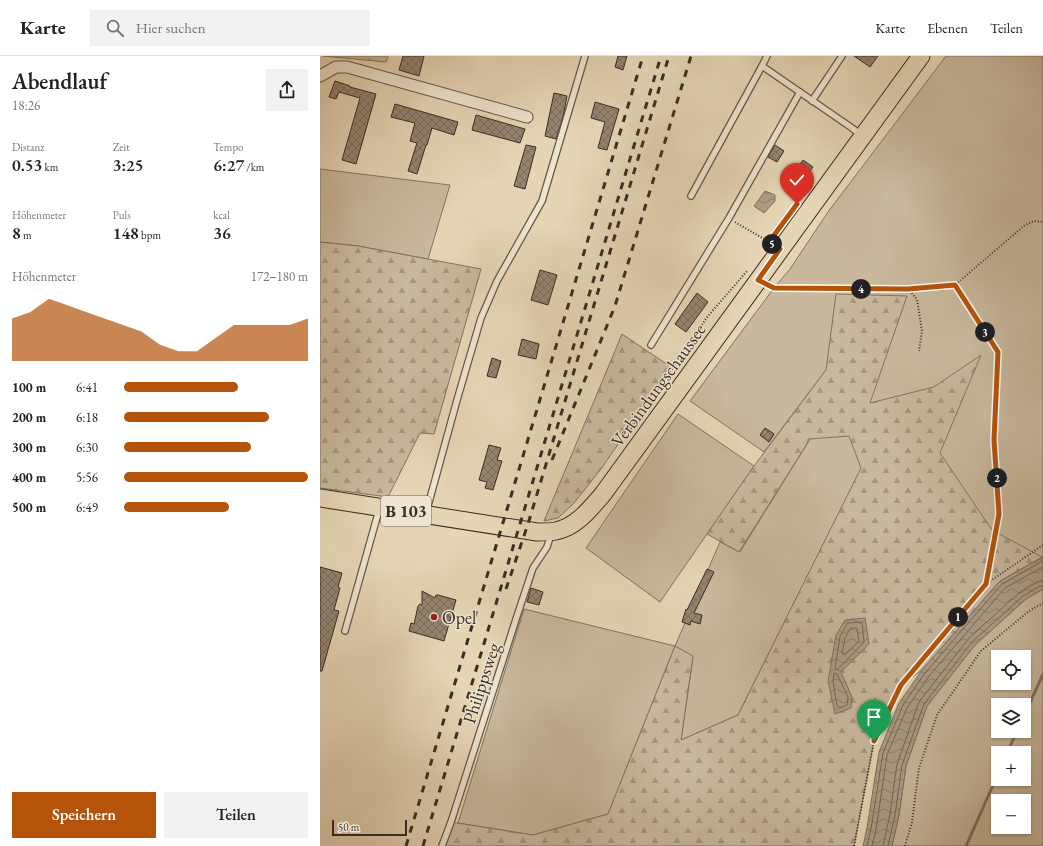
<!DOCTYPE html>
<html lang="de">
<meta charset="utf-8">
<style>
:root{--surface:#fff;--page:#f2f2f2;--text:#222;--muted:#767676;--line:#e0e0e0;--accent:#b45309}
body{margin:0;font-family:"EB Garamond",serif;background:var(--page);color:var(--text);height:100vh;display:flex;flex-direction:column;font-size:15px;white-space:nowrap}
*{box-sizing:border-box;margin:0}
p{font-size:13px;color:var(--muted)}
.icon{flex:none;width:22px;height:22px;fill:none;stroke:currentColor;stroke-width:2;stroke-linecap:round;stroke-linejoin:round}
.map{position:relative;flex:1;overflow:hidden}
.side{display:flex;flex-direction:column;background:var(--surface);width:320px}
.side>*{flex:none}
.buttons{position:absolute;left:671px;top:594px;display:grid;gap:8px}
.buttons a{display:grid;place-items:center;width:40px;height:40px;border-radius:0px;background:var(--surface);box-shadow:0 1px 3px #0004;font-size:20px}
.scale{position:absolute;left:12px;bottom:10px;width:75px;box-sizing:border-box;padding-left:4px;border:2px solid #3b2d26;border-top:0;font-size:11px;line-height:14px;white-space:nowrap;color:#3b2d26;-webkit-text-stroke:3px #eee4cf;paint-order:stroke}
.pin{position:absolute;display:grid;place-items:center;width:34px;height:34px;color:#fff;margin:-41px -17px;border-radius:50% 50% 50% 0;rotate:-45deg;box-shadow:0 0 4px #0007}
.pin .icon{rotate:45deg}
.km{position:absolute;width:20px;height:20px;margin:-10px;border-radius:50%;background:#222;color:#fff;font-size:11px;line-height:20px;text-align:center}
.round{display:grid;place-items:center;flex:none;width:42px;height:42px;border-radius:0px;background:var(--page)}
.headline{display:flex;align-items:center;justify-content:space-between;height:68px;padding:0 12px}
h1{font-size:22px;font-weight:600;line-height:30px}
.metrics{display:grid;grid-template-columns:repeat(3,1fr);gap:6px;height:68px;padding:4px 12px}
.metrics div{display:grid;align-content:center}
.metrics b{font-size:17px;font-weight:600}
.metrics small{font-size:11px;font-weight:400}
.metrics p{font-size:11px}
.chart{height:112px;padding:8px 12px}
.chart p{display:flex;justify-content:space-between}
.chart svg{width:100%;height:72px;margin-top:4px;fill:var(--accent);opacity:.7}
.action{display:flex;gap:8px;margin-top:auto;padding:8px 12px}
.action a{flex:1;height:46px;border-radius:0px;background:var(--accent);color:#fff;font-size:16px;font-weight:600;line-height:46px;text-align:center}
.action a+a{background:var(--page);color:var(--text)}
ul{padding:0 12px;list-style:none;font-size:13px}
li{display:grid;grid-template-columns:64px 48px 1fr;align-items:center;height:30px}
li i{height:10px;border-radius:5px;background:var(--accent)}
header{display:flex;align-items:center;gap:24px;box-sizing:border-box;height:56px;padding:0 20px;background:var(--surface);border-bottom:1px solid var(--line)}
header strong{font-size:19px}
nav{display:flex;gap:22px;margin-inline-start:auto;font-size:14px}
.search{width:280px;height:36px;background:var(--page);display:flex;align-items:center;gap:10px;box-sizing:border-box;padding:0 14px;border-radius:0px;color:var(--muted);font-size:15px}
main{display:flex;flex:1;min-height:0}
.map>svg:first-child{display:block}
</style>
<header>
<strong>Karte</strong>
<div class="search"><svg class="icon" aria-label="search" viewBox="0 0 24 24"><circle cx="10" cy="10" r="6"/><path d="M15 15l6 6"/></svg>Hier suchen</div>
<nav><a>Karte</a><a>Ebenen</a><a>Teilen</a></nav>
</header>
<main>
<section class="side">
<div class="headline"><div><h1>Abendlauf</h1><p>18:26</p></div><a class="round"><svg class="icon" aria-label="share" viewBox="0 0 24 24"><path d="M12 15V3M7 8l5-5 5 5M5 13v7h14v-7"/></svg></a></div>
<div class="metrics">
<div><p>Distanz</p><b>0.53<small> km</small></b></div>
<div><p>Zeit</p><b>3:25</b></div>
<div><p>Tempo</p><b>6:27<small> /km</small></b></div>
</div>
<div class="metrics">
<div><p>Höhenmeter</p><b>8<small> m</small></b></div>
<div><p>Puls</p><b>148<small> bpm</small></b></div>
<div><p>kcal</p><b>36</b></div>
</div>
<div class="chart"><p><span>Höhenmeter</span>172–180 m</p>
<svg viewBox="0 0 160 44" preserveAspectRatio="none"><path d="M0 44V18L10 14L20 6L30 10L40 14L50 18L60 22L70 26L80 34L90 38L100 38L110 30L120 22L130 22L140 22L150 22L160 18V44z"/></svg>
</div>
<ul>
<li><b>100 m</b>6:41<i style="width:62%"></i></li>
<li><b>200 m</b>6:18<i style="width:79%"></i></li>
<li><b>300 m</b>6:30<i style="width:69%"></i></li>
<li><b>400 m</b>5:56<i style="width:100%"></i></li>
<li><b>500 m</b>6:49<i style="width:57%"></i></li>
</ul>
<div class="action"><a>Speichern</a><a>Teilen</a></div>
</section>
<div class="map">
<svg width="723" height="790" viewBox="0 0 723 790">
<defs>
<pattern id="forest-firs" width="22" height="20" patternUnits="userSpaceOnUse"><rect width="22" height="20" fill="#c8b89d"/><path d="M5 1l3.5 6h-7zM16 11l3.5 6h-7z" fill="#a49680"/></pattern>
<pattern id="water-waves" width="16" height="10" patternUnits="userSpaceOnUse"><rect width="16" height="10" fill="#ab9c84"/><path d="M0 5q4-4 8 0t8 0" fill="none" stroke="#8c806c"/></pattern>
<pattern id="building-cross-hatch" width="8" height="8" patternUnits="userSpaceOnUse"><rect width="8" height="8" fill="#938470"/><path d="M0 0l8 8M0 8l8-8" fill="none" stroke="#796c5c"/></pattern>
</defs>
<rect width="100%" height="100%" fill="#e5d5b5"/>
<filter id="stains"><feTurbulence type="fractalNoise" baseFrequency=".005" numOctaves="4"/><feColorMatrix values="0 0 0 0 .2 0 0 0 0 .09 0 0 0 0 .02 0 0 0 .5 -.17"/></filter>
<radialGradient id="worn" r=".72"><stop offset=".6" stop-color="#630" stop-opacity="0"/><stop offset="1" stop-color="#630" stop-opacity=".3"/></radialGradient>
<g fill="#c8b89d" stroke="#827262" fill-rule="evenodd">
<path d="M626,0H723V501L680,525L602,614L541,413L418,659L361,684L373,601L355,590L288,758L213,779L138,767L204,553L355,590L400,486L420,496L490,383L506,314L444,396L370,345L454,232L470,213L508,156Z"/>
<path d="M0,113L130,129L108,203L38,190L0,186Z"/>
<path d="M358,358L434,410L340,546L266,492Z"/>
<path d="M723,533V790H572L579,759L586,710L607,650L655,589L706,543ZM678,601H704V627H678ZM678,649H704V675H678ZM678,697H704V723H678ZM678,745H704V771H678Z"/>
</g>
<g fill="url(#forest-firs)" stroke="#827262">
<path d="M3,0H68L66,6Z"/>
<path d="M0,186L38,190L161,213L114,378L100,377L68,441L0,432Z"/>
<path d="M516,238L587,240L550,347L614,331L661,299L620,397L672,474L722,501L680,525L602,614L581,629L554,685L534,790H122L131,766L213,779L288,758L355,590L373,600L361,684L418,659L541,412L529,380L490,383L419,496L387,478L434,410L506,314Z"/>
<path d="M302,278L351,311L281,413L253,448L238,462L224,465Z"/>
</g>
<g fill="url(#water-waves)" stroke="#7e705e">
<path d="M445,135L455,139V145L444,157L434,150Z"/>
<path d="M723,501V533L706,543L655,589L607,650L586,710L579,759L572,790H543L547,772L559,696L579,647L602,614L680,525Z"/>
<path d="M545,562L549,588L521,616L532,641L531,652L515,658L508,625L516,579L525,564Z"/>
</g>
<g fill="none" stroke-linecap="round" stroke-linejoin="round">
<g stroke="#736455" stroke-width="1">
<path d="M528,567L540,566L542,567L544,586L518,613L516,614L515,612L520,581Z"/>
<path d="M531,572H536L537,573L539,585L526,598L524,599L522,597L525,582Z"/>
<path d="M515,617L517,618L528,641L527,649L520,652L517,650L513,625L514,618Z"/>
<path d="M547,790L551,773L563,697L583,649L605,617L682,528L723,505"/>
<path d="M552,790L556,774L567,699L587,652L609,620L685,532L723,511"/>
<path d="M563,790L570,758L577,708L599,646L649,582L700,536L717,526L723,525"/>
<path d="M568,790L575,759L582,709L604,648L652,586L703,540L720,530H723"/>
</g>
<g stroke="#7e705e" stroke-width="3">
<path d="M704,660L723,618"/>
<path d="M687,697L697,675"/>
<path d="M646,790L678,718"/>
</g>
</g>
<g fill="url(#building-cross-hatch)" stroke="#3b2d26">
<path d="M83,0H104L99,20L79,14Z"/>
<path d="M298,0H307L303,14L295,11Z"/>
<path d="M534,0H558L550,11Z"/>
<path d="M15,25L30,30V31L56,38L36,108L22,104L40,42L19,36L16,43L9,41Z"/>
<path d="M234,37L247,40L243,61L236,83L225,80Z"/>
<path d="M275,46L299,53L287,94L278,92L285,66L271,62Z"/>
<path d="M75,48L138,66L134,79L112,72L107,89H106L97,118L88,115L97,87L90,85L95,67L71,61Z"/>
<path d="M156,59L205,73L200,87L152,74Z"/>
<path d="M206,89L216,91L205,133L194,130Z"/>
<path d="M455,89L464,95L457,106L448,101Z"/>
<path d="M483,104L493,111L479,129L470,122Z"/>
<path d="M220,214L237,219L228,249L211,244Z"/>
<path d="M377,237L388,246L366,276L355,268Z"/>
<path d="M202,283L219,288L216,303L198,299Z"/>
<path d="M172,302L181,305L176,322L167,320Z"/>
<path d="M445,372L454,378L449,386L440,379Z"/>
<path d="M169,389L181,392L177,404L182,405L173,434L165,432L167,426L159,424Z"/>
<path d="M0,511L22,517L18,531L20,532L14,554L19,555L2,615H0Z"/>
<path d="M387,513L394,516L374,557L382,559L380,568L371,565L370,569L362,566L366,553L367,554Z"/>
<path d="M211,532L223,536L219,549L207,546Z"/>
<path d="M102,535L115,542L116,539H118L136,544L124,585L89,575L91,567L94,568L98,550L100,548L102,549Z"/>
</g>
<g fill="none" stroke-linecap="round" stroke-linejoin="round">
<defs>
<g id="lane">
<path d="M447,0L442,10L532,72L541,79"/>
<path d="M492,45L522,0"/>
<path d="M371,140L442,10"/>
<path d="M331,289L409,162L480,36"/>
<path d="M106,457L137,344L161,262L177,225L222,145L265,0"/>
<path d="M25,575L59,454"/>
<path d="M122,790L131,766L198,557L213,512L227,491L231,478"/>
</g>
<path id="street" d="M0,20L16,11H27L207,61"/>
<path id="primary" d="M0,442L217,476C223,476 230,476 236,475C256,471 270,453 283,438L601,0"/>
</defs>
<use href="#lane" stroke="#66574a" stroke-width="8"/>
<use href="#street" stroke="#66574a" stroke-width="13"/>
<use href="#primary" stroke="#3b2d26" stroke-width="19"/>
<g stroke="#3b2d26" stroke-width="2" stroke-dasharray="1 2" stroke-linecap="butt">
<path d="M415,166L449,186"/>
<path d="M635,229L678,296L674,384L679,458L666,528"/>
<path d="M450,230L454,232L588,233L597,243L602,275L599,295"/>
<path d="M588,233L635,229L705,169L714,165L723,166"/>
<path d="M301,388L388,260L427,215"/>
<path d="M534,790L554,685L581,629L666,528L723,489"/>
<path d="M585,790L592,766L599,712L617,659L661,595L709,555L723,547"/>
</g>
<use href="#lane" stroke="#eee4cf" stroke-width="5.5"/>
<use href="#street" stroke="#eee4cf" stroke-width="11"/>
<use href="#primary" stroke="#e5d5b5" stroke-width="17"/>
<g stroke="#3b2d26" stroke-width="3" stroke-dasharray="7 7" stroke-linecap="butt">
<path d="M232,404L295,250L371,0"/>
<path d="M186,533L208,468L349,0"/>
<path d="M86,790L323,0"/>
<path d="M103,790L341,0"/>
</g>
</g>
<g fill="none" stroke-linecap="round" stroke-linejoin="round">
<defs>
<path id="route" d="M477,148L449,186L460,193L438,224L454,232L588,233L635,229L678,296L674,384L679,458L666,528L581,629L554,685"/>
</defs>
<use href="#route" stroke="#fff" stroke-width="8"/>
<use href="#route" stroke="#b45309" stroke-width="5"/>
</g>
<circle fill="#8f2418" stroke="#eee4cf" stroke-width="1.5" cx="114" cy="561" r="4"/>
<g text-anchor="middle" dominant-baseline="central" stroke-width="3" stroke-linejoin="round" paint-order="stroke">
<rect fill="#eee4cf" stroke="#716459" stroke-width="1" x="61" y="440" width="50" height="30" rx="3"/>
<g font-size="17" font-weight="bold" fill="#3b2d26">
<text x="86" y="455">B 103</text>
</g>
<g font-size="18" fill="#3b2d26" stroke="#eee4cf">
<text transform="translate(338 329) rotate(-54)">Verbindungschaussee</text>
<text transform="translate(161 627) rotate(-72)">Philippsweg</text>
</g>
<g font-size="18" fill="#3b2d26" stroke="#eee4cf" text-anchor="start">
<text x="122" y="561">Opel</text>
</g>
</g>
<rect width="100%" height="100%" filter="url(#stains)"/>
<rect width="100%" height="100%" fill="url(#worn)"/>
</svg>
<div class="buttons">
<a><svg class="icon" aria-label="locate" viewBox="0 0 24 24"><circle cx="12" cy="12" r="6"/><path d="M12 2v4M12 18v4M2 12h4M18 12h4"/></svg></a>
<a><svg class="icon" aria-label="layers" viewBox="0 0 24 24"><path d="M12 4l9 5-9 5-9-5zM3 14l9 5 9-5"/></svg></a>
<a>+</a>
<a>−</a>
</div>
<div class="scale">50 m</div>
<div class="pin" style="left:554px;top:685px;background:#1e9e55"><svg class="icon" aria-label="arrive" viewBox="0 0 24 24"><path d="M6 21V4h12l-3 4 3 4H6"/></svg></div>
<div class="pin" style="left:477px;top:148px;background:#d93025"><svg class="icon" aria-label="check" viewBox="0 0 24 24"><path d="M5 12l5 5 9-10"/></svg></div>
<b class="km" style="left:638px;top:561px">1</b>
<b class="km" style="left:677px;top:422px">2</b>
<b class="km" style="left:665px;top:276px">3</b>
<b class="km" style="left:541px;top:233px">4</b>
<b class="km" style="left:452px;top:188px">5</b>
</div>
</main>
